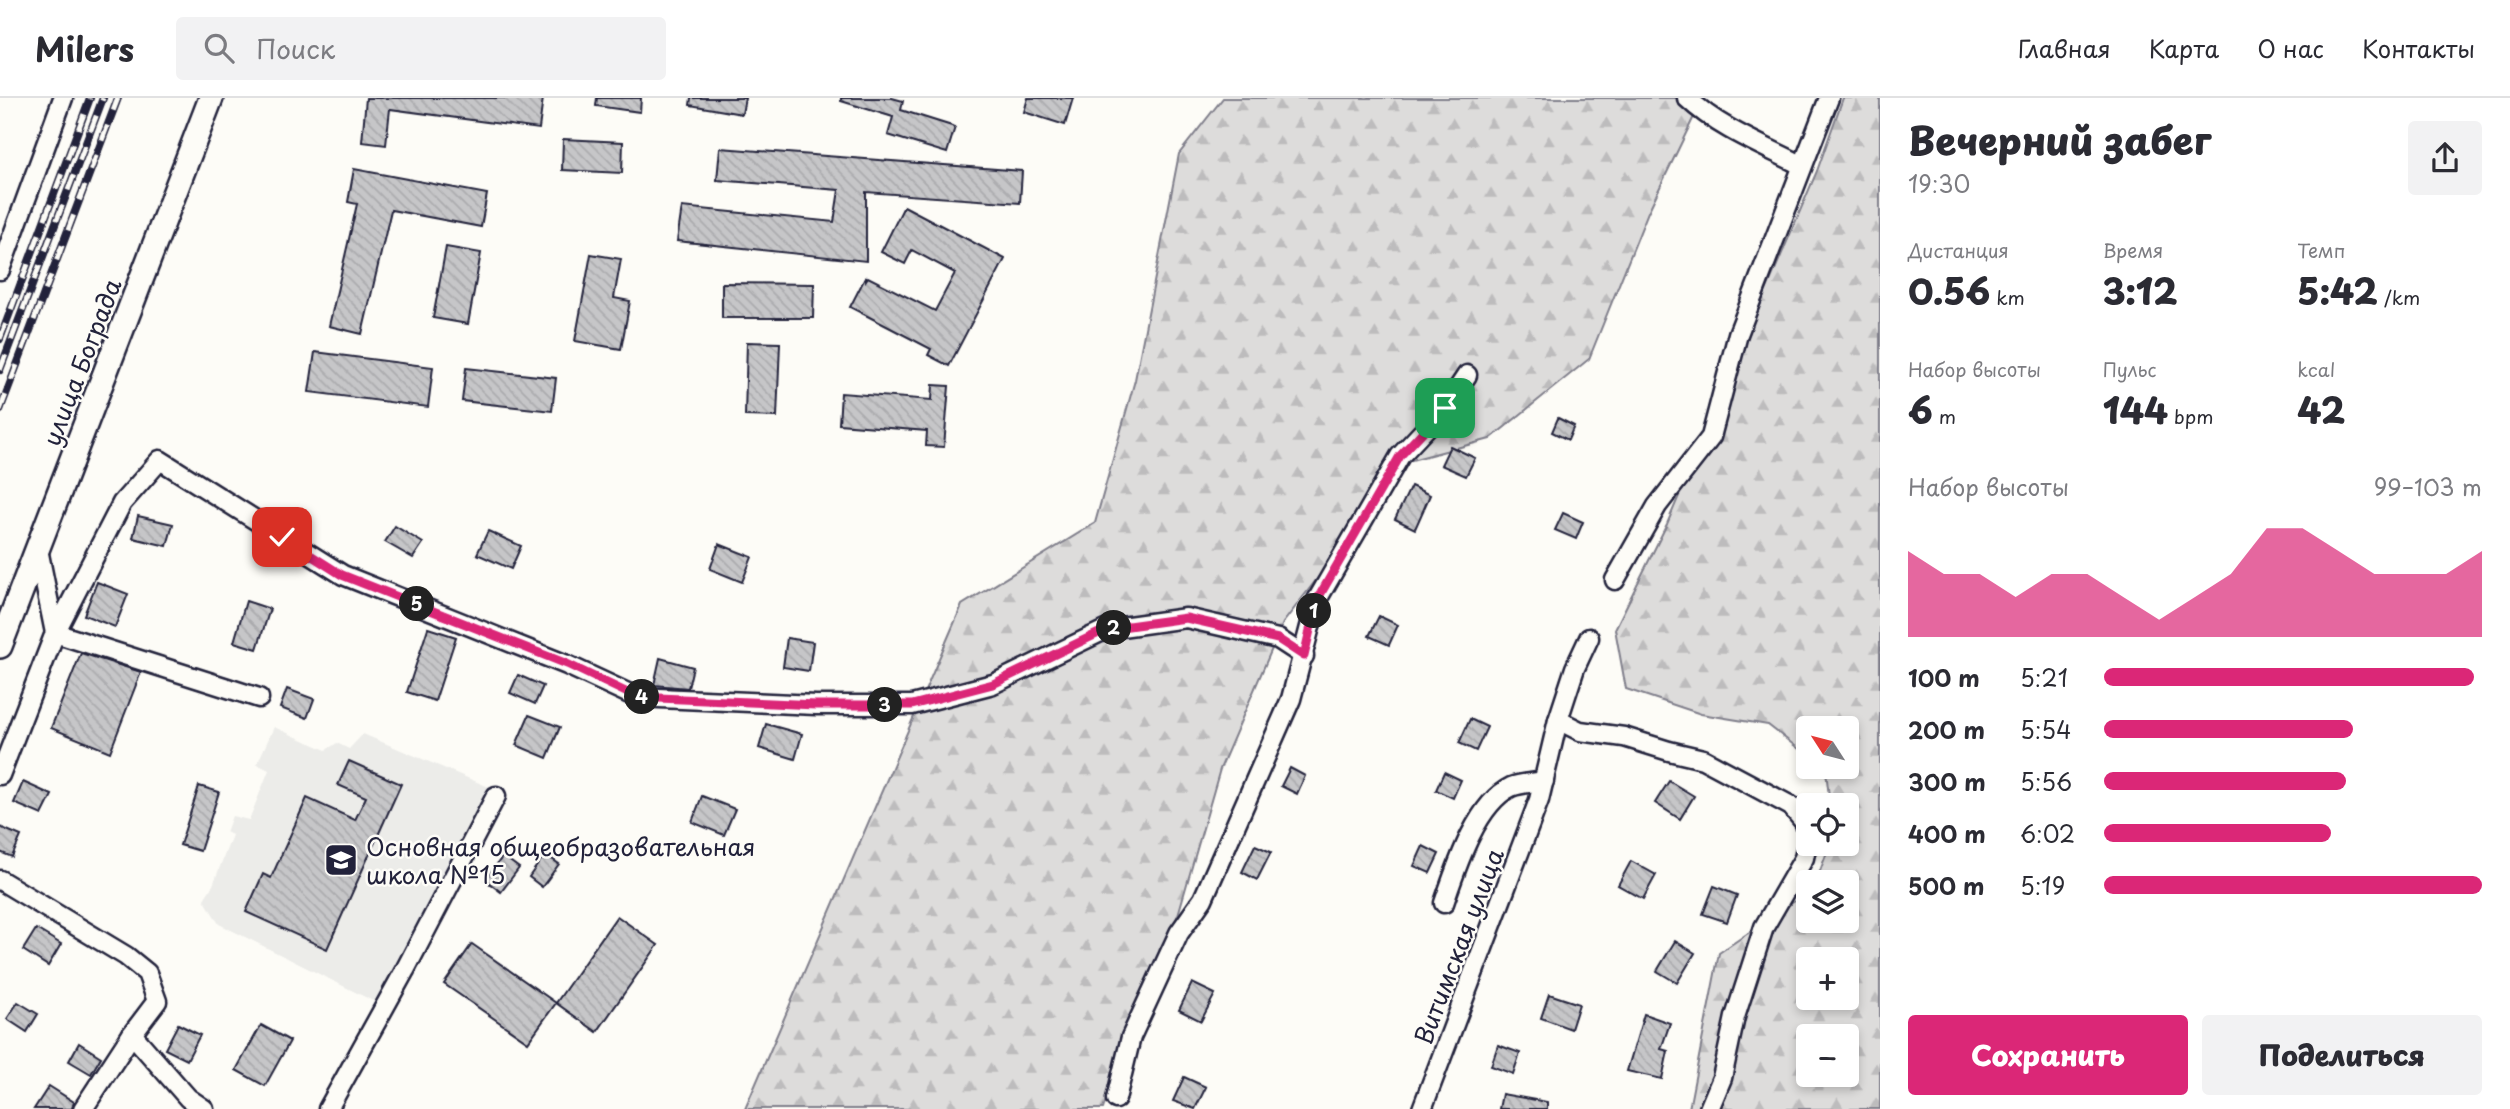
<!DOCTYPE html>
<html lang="ru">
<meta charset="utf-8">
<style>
:root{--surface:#fff;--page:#f2f2f3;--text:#2b2b33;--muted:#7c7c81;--line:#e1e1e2;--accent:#db2777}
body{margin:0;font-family:"Playpen Sans",sans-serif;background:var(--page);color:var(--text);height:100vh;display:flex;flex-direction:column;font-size:26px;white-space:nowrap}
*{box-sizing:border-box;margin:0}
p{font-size:23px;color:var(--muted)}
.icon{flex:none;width:38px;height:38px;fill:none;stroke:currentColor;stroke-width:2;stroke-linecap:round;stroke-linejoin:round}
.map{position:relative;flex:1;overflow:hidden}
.side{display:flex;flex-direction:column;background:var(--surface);width:630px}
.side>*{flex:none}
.needle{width:46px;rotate:306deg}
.tools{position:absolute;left:1796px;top:618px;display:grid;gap:14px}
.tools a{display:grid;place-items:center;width:63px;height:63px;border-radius:7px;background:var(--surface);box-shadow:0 4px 10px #0003;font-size:35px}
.pin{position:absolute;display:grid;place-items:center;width:60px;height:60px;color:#fff;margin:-30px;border-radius:14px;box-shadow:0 4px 10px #0006}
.km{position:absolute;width:35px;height:35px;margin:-18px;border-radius:50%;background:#222;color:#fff;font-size:19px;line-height:35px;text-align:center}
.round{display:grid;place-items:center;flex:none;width:74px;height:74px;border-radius:7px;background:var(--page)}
.summary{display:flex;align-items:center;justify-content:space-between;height:119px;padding:0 28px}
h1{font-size:38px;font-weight:800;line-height:52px}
.stats{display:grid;grid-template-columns:repeat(3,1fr);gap:10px;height:119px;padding:7px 28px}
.stats div{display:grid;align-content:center}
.stats b{font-size:35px;font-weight:800}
.stats small{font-size:19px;font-weight:400}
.stats p{font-size:19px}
.chart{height:196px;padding:14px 28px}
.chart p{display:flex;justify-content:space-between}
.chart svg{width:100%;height:126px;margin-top:7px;fill:var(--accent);opacity:.7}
.primary-button{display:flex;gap:14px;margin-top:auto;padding:14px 28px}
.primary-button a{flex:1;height:80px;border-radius:7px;background:var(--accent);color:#fff;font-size:28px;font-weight:800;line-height:80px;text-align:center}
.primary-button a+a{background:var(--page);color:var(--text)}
ul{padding:0 28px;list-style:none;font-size:23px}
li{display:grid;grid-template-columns:112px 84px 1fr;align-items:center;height:52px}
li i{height:18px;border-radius:9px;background:var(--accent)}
header{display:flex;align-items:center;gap:42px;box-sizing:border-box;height:98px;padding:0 35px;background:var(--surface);border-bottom:2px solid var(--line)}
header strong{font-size:33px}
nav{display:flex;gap:38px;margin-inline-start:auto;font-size:24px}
.search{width:490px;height:63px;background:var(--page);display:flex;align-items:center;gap:18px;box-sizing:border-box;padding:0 24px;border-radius:7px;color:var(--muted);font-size:26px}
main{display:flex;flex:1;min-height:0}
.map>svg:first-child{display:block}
</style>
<header>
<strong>Milers</strong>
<div class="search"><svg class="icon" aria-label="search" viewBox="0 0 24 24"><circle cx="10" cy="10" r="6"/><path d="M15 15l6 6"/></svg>Поиск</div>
<nav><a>Главная</a><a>Карта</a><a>О нас</a><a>Контакты</a></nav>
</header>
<main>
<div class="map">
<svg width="1880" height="1011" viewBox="0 0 1880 1011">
<defs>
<pattern id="forest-firs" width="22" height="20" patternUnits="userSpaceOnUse" patternTransform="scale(1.75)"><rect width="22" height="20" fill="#dddcdb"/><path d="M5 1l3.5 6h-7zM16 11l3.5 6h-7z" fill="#bdbcbd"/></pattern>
<pattern id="building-back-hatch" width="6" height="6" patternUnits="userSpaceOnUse" patternTransform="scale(1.75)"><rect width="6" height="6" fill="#c6c6c8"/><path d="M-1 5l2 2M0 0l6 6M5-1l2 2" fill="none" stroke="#aaaaad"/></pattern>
</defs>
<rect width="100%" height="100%" fill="#fdfcf7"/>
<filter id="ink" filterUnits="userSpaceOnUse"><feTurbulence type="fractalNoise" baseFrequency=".0143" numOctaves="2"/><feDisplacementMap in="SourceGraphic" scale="14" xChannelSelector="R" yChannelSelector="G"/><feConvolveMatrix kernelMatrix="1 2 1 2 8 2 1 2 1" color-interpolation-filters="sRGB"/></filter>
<g filter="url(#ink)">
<path fill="#ecece9" d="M274,629L326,652L337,645L349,651L363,636L496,692L381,907L219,826L204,801L213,787L232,737L226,734L232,718L249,722L269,672L257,666Z"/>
<g fill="url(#forest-firs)" stroke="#807f8b" stroke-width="2" fill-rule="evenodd">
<path d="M1223,0H1703L1648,114L1589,261L1490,341L1408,363L1283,525L1220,671L1178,817L1129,933L1103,1011H745L962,507L1095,425L1135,282L1179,56Z"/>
<path d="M1843,0H1880V1011H1689L1719,855L1808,794V822H1846V784H1816L1830,746H1846V707H1830L1826,673L1820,669L1846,668V630H1808V658L1768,627L1701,616L1626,591L1615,531L1667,426L1817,73ZM1808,861H1846V900H1808ZM1808,938H1846V976H1808Z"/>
</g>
<g fill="url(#building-back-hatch)" stroke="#22223b" stroke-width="2">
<path d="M366,0H543L539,31L390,11L386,47L362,44Z"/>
<path d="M597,0H641L640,14L596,8Z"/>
<path d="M691,0H745L742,16L690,7Z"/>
<path d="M841,0H892L903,3L901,12L955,29L947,55L888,37L893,19L841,3Z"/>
<path d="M1028,0H1073L1065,27L1024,14Z"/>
<path d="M563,41L623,44L622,75L562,72Z"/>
<path d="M720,50L1022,73L1020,105L866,94V163L677,143L682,109L834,124L839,92L717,82Z"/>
<path d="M354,71L487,96L481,129L391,112L362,236L329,228L357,106L348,104Z"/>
<path d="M904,108L1005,161L949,268L928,257L931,251L850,209L866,178V182L868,179L935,213L955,175L912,152L905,166L881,154Z"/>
<path d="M446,149L481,155L468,226L433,220Z"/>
<path d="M591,156L621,161L614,200L630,203L621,251L575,243Z"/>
<path d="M722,185L814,186L813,220H722Z"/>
<path d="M747,244L780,245L777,319L745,318Z"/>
<path d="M315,254L433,269L428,309L309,294Z"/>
<path d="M466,270L556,280L552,313L462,303Z"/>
<path d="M933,287L949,288L944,349L926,348L927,333L839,326L841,295L932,302Z"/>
<path d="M1558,320L1574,328L1568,342L1552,334Z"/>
<path d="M1450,348L1475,360L1466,378L1441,367Z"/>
<path d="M1411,388L1430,397L1415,431L1395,421Z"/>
<path d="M1563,415L1583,424L1576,441L1555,432Z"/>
<path d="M138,418L173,426L167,448L133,440Z"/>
<path d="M395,428L423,445L413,460L385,444Z"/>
<path d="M488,433L521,448L511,471L477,456Z"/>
<path d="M719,446L752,459L742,484L710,471Z"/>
<path d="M97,484L128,496L115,529L84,517Z"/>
<path d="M246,503L270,511L257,551L234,544Z"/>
<path d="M1379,518L1398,527L1389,547L1369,538Z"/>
<path d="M428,530L456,539L435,603L407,594Z"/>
<path d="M787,540L813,544L809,573L783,569Z"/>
<path d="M81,555L141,574L110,654L51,630Z"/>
<path d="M660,560L693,569L688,590L654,587Z"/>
<path d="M518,577L543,588L535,606L510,595Z"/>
<path d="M287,591L314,601L307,620L280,610Z"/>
<path d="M529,617L560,629L547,660L516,647Z"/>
<path d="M1470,621L1487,629L1476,653L1459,645Z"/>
<path d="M766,626L802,636L795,661L759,650Z"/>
<path d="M349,663L401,686L327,851L246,814L263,776L271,780L307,700L355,722L366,699L338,687Z"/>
<path d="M1290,670L1305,678L1297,696L1281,688Z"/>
<path d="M1444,674L1461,682L1453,700L1436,692Z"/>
<path d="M1669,683L1694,698L1680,721L1655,705Z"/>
<path d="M23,684L52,697L42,717L14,705Z"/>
<path d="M199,688L219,694L200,753L180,747Z"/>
<path d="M702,698L735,711L724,737L692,724Z"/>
<path d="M0,729L21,738L12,759L0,754Z"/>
<path d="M1255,747L1271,754L1257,782L1242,774Z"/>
<path d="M1423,748L1439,756L1430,775L1414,768Z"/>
<path d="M545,756L559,766L542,789L529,779Z"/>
<path d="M503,758L519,770L501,794L485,782Z"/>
<path d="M1631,763L1656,777L1643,801L1618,787Z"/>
<path d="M1714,788L1737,797L1727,824L1703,816Z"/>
<path d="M617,818L658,847L597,934L556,905Z"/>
<path d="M36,831L61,846L48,868L23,852Z"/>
<path d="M1675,843L1695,855L1677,885L1657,873Z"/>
<path d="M472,846L556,905L528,944L444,886Z"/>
<path d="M1192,885L1215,896L1201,923L1179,912Z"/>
<path d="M1549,896L1579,906L1571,931L1541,920Z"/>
<path d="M18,904L38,916L27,934L7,921Z"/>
<path d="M1644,916L1670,925L1661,951L1668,953L1662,981L1627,973Z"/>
<path d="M178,926L200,937L187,962L165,951Z"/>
<path d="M261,927L290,943L265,988L236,972Z"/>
<path d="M79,945L101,959L91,976L69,963Z"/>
<path d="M1498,947L1520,955L1513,976L1491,968Z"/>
<path d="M1184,979L1206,989L1195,1011L1173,1003Z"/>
<path d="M49,988L74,1004L72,1011H34Z"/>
<path d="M1502,996L1547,1004V1011H1499Z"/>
</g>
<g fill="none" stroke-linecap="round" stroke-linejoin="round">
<defs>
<g id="minor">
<path d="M1687,0C1720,31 1762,47 1801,67"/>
<path d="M0,172L63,0"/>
<path d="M38,451L55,535L122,405L160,362L343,477L567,567L636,599L816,607H912L993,586L1107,531L1186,520L1278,541L1304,558"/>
<path d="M1615,482L1657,408L1711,339L1738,236L1829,0"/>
<path d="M1558,622L1580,633L1624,639L1669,653L1703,661L1791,708L1805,725L1808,738"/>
<path d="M0,677L55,535L259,600"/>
<path d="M0,782L126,858L147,875L157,903L132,936L83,1011"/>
<path d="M1444,805C1456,770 1476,706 1511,689C1520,685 1534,685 1544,683"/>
<path d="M132,936L188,1000L204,1011"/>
<path d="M1116,1001L1131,939L1179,835L1203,801L1291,601L1317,502L1400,358L1445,310L1467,277"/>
<path d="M328,1011L405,872L496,698"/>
<path d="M1422,1011L1539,702L1558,622L1575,570L1589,540"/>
<path d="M1709,1011L1722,980L1735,919L1764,829L1804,760L1808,741"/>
</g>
<path id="major" d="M0,548L211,0"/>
</defs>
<use href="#minor" stroke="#22223b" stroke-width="23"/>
<use href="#major" stroke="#22223b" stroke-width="28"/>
<use href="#minor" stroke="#fdfcf7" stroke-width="18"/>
<use href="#major" stroke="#fdfcf7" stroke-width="23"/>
<defs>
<g id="rail">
<path d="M0,241L90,0"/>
<path d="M0,272L103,0"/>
<path d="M0,312L118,0"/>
</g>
</defs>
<use href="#rail" stroke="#22223b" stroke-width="8"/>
<use href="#rail" stroke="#fdfcf7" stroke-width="5" stroke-dasharray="16" stroke-linecap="butt"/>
</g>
</g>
<g fill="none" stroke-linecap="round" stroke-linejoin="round" filter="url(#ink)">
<defs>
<path id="route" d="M282,439L342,477L567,566L636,599L816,607H912L993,586L1107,531L1186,520L1278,541L1304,558L1317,502L1400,358L1445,310"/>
</defs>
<use href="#route" stroke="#fff" stroke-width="14"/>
<use href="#route" stroke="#db2777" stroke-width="9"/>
</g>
<defs>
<symbol id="school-square" viewBox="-11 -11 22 22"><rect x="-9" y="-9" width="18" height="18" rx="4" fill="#22223b" stroke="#fdfcf7"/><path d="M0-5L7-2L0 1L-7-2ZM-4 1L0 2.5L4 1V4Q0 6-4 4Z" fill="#fff"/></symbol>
</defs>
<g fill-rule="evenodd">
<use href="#school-square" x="322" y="743" width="38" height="38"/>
</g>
<g text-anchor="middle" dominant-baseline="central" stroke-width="5" stroke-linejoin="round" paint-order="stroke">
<g font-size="24" fill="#22223b" stroke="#fdfcf7">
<text transform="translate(81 264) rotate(-69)">улица Бограда</text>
<text transform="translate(1458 848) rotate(-69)">Витимская улица</text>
</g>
<g font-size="24" fill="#22223b" stroke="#fdfcf7" text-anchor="start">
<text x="366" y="748">Основная общеобразовательная<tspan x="366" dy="28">школа №15</tspan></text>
</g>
</g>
</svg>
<div class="tools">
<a><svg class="needle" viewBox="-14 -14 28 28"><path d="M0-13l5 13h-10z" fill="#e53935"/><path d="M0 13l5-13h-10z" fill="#7c7c81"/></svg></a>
<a><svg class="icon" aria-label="locate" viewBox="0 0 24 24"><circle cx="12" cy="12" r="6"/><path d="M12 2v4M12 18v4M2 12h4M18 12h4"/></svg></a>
<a><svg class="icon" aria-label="layers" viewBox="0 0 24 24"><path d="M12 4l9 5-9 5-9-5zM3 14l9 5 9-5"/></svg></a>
<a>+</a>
<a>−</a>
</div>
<div class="pin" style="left:1445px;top:310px;background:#1e9e55"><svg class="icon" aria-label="arrive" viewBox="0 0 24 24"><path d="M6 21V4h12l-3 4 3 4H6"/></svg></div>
<div class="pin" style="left:282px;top:439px;background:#d93025"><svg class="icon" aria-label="check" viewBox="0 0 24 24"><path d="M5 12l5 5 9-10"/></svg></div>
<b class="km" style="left:1314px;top:513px">1</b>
<b class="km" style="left:1114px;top:530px">2</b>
<b class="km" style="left:885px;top:607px">3</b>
<b class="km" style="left:642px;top:599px">4</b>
<b class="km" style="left:417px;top:506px">5</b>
</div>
<section class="side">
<div class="summary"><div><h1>Вечерний забег</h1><p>19:30</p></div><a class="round"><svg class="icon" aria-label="share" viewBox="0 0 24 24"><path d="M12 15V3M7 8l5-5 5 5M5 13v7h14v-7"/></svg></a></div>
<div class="stats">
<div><p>Дистанция</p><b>0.56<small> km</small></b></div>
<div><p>Время</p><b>3:12</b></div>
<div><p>Темп</p><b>5:42<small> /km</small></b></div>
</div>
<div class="stats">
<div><p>Набор высоты</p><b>6<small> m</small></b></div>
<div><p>Пульс</p><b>144<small> bpm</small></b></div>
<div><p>kcal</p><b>42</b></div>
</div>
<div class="chart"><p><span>Набор высоты</span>99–103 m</p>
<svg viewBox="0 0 160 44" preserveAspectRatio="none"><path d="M0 44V14L10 22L20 22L30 30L40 22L50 22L60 30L70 38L80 30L90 22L100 6L110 6L120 14L130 22L140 22L150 22L160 14V44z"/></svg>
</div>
<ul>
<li><b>100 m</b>5:21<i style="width:98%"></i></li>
<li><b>200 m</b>5:54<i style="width:66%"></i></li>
<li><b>300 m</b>5:56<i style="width:64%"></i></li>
<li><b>400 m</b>6:02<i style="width:60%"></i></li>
<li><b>500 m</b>5:19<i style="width:100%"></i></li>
</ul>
<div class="primary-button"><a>Сохранить</a><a>Поделиться</a></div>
</section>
</main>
